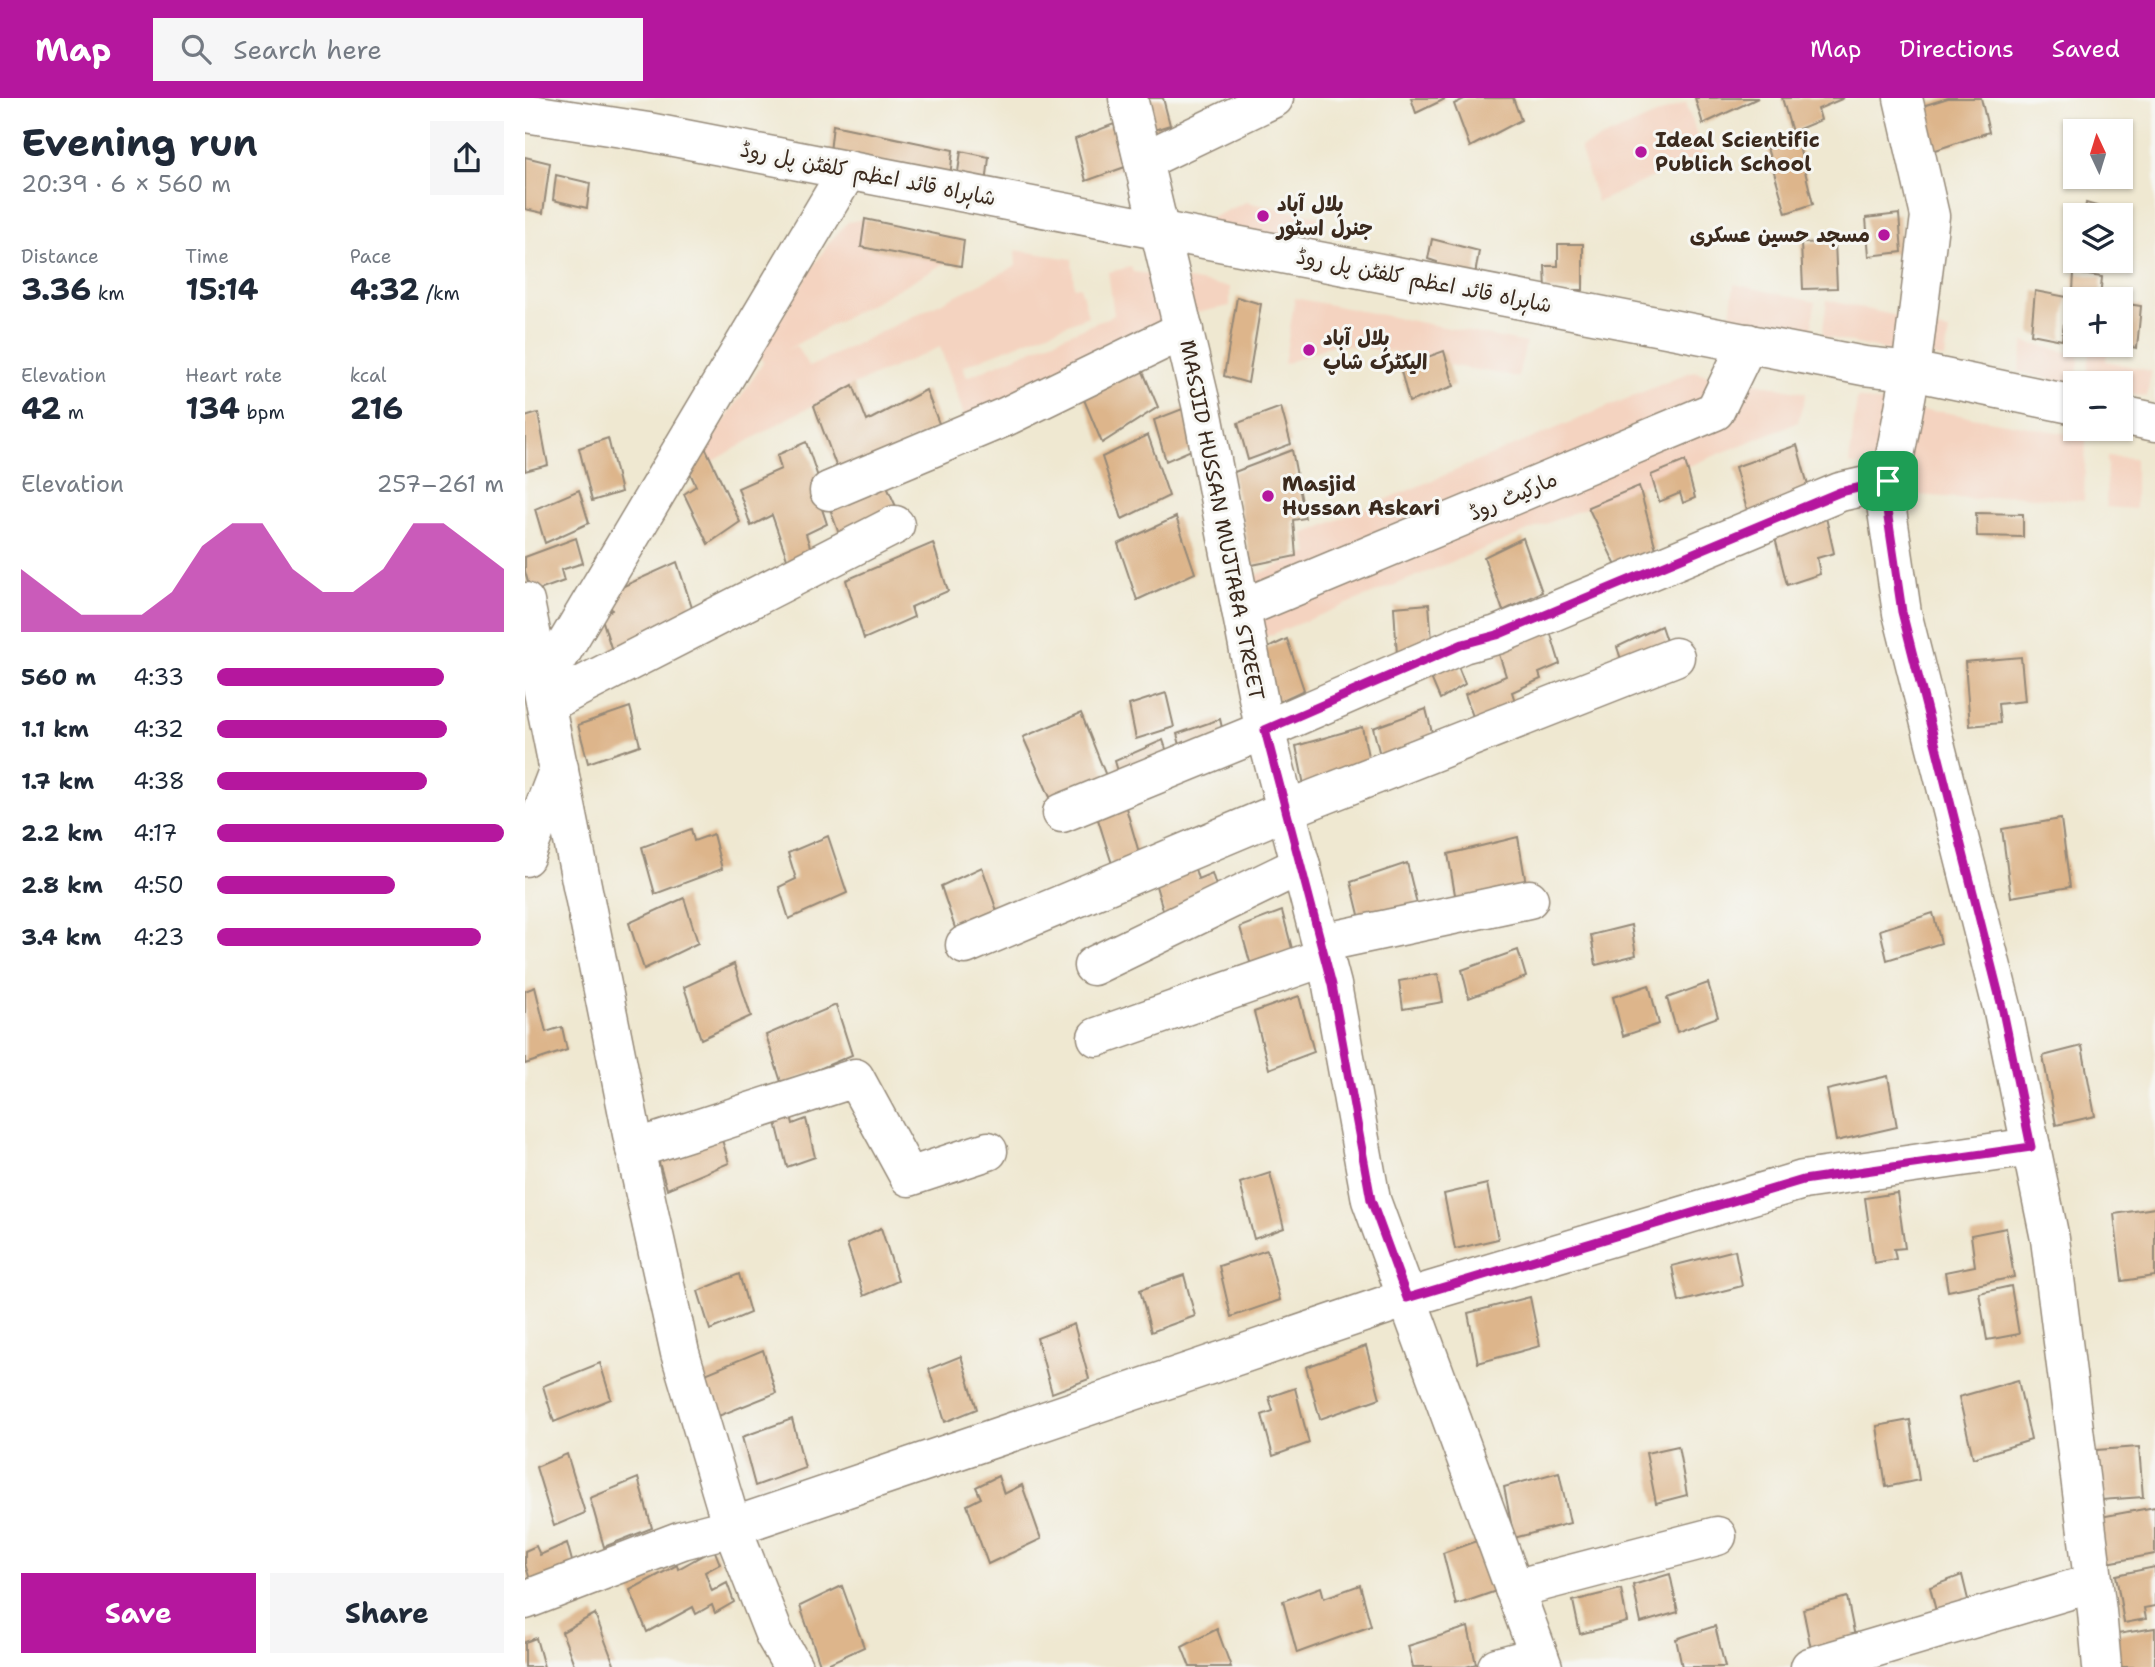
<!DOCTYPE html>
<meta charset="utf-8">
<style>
:root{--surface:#fff;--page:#f6f6f7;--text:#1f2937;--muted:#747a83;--accent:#b5179e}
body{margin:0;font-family:"Shantell Sans","Playpen Sans Arabic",sans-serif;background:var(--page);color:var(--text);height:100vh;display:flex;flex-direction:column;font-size:26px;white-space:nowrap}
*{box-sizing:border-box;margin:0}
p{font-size:23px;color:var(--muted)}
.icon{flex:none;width:38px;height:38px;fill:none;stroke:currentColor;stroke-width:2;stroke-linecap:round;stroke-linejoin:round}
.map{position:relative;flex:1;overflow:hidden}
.side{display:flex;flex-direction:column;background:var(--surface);width:525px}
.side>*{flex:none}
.needle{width:46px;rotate:356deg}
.buttons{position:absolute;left:1538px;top:21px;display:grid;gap:14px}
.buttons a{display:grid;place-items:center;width:70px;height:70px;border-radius:0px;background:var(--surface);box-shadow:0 2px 5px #0004;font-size:35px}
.pin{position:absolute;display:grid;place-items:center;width:60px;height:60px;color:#fff;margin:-30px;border-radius:14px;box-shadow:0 4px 10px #0006}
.round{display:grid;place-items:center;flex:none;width:74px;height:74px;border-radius:0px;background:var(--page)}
.head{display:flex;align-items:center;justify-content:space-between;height:119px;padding:0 21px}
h1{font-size:38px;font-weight:700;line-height:52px}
.metrics{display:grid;grid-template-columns:repeat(3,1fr);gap:10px;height:119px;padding:7px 21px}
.metrics div{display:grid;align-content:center}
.metrics b{font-size:30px;font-weight:700}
.metrics small{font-size:19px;font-weight:400}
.metrics p{font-size:19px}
.chart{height:196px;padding:14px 21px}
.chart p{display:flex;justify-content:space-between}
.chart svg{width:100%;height:126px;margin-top:7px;fill:var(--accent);opacity:.7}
.primary-button{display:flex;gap:14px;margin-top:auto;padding:14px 21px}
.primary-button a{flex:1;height:80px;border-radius:0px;background:var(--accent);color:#fff;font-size:28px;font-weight:700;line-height:80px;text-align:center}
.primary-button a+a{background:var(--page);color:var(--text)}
ul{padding:0 21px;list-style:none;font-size:23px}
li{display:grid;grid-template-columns:112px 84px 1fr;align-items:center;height:52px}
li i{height:18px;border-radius:9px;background:var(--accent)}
header{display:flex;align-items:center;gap:42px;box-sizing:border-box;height:98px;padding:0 35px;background:var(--accent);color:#fff}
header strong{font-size:33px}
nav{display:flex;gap:38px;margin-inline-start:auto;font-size:24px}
.search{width:490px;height:63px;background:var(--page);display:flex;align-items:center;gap:18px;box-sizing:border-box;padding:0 24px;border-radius:0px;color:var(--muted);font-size:26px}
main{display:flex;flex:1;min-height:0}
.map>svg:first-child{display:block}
</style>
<header>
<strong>Map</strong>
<div class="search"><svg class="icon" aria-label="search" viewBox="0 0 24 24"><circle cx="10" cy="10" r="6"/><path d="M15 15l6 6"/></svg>Search here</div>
<nav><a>Map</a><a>Directions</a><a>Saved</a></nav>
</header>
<main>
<section class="side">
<div class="head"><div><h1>Evening run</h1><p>20:39 · 6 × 560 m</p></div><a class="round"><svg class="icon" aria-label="share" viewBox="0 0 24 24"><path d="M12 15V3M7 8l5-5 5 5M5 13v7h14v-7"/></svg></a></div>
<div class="metrics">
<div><p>Distance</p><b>3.36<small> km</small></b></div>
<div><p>Time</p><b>15:14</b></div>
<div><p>Pace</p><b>4:32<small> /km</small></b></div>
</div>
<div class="metrics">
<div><p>Elevation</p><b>42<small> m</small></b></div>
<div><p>Heart rate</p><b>134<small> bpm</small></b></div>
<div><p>kcal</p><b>216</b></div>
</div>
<div class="chart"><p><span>Elevation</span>257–261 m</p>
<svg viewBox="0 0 160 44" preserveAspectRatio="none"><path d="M0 44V22L10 30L20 38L30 38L40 38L50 30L60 14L70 6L80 6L90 22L100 30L110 30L120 22L130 6L140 6L150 14L160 22V44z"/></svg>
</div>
<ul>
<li><b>560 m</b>4:33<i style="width:79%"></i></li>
<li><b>1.1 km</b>4:32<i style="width:80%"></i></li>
<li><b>1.7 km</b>4:38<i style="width:73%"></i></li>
<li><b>2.2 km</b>4:17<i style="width:100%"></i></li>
<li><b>2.8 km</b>4:50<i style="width:62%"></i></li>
<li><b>3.4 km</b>4:23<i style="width:92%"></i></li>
</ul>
<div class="primary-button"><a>Save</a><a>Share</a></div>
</section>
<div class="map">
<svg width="1630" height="1569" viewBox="0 0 1630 1569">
<rect width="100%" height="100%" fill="#f6f6f2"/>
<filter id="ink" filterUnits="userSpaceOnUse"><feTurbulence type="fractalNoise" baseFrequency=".0143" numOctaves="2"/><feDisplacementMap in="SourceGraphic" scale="14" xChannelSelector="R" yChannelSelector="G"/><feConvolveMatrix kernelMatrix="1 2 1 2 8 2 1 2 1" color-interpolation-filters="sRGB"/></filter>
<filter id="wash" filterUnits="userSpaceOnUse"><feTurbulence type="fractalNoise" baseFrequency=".00686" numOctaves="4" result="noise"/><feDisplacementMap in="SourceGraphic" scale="28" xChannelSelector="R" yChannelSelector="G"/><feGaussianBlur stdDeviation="1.57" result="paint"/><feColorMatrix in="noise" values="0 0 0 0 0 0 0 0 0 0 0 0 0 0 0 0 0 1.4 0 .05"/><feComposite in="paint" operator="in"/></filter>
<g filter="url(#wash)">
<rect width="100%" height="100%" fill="#efe8d1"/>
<g fill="#f4d3c0">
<path d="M1161,4L1178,57L1072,104L1055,50Z"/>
<path d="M721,104L794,118L788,146L675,125Z"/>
<path d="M340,121L337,149L420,165L261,252L271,248L284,269L491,168L490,152L547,161L549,189L555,188L563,218L438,268L442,279L589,217L583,174L606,169L608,174L638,178L648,230L443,329L415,249L328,287L263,320L187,364L181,351L238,265L235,255L287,170L306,142L323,124Z"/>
<path d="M651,180L705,189V208L659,217Z"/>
<path d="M1209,186L1290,204L1286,236L1205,218Z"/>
<path d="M770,200L1001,245L993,279L923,267L919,253L900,260L892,257L809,246L759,266Z"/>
<path d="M1302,202L1376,219L1372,255L1297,238Z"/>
<path d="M1398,228L1424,233L1420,261L1395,255Z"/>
<path d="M1499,244L1555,257L1550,287L1494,274Z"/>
<path d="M1566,248L1582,252L1581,263L1626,273L1622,299L1596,293V285H1561Z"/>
<path d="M1168,273L1196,281L1175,309L730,501L724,480L784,455L779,436Z"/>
<path d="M1222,282L1281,295L1273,324L733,542L729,512Z"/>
<path d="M1332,300L1361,306L1354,372L1324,366Z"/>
<path d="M1378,312L1418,314L1561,339L1559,403L1484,397L1450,401L1377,396Z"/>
<path d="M1582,358L1610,360V411L1581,409Z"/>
</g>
<g id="blocks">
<g fill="#ddb58b">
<path d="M605,0H638L645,27L629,32Z"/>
<path d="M886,0H922L891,15Z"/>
<path d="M941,0H988L996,22L945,49L929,6Z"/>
<path d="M1170,0H1233L1178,26Z"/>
<path d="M1257,0H1319L1293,11L1296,22L1267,34Z"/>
<path d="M1423,0H1456L1464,34L1399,56L1388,11Z"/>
<path d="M589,26L600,69L561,83L550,41Z"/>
<path d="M308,27L428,52L425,79L305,54Z"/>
<path d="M1272,40L1288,106L1261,115L1242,50Z"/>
<path d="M436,53L464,59L461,87L432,81Z"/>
<path d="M0,59L25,65L18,115L0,111Z"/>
<path d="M31,77L65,85L62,110L28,102Z"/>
<path d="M1561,105L1589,113V117H1559Z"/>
<path d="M1374,116L1377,154L1344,158L1341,120Z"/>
<path d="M340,121L439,142L436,168L336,149Z"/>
<path d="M907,141L954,153L949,183L911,173L912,164L903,161Z"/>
<path d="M1310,144L1312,190L1278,191L1276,145Z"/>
<path d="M1033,146H1058V192H1021L1020,168H1033Z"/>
<path d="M1549,175L1577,179L1575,201H1550V212H1547Z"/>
<path d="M1510,193L1542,199L1537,242L1506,236Z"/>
<path d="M712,199L736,206L723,285L699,278Z"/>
<path d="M1596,205L1616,208L1612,250L1596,247Z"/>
<path d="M919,253L929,288L884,304L875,269Z"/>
<path d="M614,264L633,309L577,345L555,292Z"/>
<path d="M328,287L342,323L401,292L415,328L316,381L289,308Z"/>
<path d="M756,309L766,346L723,362L713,325Z"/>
<path d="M660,310L671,350L641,363L629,322Z"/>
<path d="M13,315L23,367L0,373V319Z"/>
<path d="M623,337L644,398L597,421L577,359Z"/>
<path d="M83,340L96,394L67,403L54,350Z"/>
<path d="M281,344L298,394L292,396L302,426L281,436L287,455L264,466L247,417L226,428L213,390L256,371L252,357Z"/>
<path d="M1272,347L1285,395L1224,419L1210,369Z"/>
<path d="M181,351L215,424L183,446L159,396L171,388L160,364Z"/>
<path d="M767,352L780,420L768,422L771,458L727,467L707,375Z"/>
<path d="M1160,363L1170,400L1158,405L1155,395L1134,404L1126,377Z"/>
<path d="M358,380L374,415L316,442L303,405Z"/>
<path d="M1114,388L1131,451L1092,470L1063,409Z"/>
<path d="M54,392L64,425L20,445L10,411Z"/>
<path d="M1300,415L1309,455L1292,460L1295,476L1262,487L1248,432Z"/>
<path d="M1451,415L1498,416V439L1452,438Z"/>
<path d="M651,419L670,475L612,502L593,446Z"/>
<path d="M51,440L58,465L36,472L39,483L6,495L0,473V459Z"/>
<path d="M998,440L1017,494L978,513L959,459Z"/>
<path d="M408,445L423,493L386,509L389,519L339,541L321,482Z"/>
<path d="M152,464L169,516L87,553L76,517L87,512L81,496Z"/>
<path d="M904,506L908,555L872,557L869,509Z"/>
<path d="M1136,528L1144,552L1100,573L1092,549Z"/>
<path d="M1024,530L1035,566L1014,575L1016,581L987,594L992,610L951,627L940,596L981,578L973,553Z"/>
<path d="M762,541L779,592L749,606L732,555Z"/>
<path d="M927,553L940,586L915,601L901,568Z"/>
<path d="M1496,559L1500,603L1473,606L1475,625L1445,628L1440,564Z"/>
<path d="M641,595L649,629L611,641L604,607Z"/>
<path d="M105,609L115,647L63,665L53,627Z"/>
<path d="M901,611L910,646L857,665L848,630Z"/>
<path d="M556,615L583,683L528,706L498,639Z"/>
<path d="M695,621L700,643L658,658L652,636Z"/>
<path d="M837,629L845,668L779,687L771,648Z"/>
<path d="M638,642L646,666L597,687L590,663Z"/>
<path d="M599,703L615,758L588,769L571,715Z"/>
<path d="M1536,721L1545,789L1486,799L1477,731Z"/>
<path d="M166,731L169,743L188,736L197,771L130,796L117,749Z"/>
<path d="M303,738L322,795L264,821L254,789L271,781L263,755Z"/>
<path d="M993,739L1002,792L932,808L923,756Z"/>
<path d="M668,764L673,781L687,775L695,801L642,825L629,781Z"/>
<path d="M882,765L894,814L838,833L826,784Z"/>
<path d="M457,769L474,819L433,839L416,788Z"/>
<path d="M159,800L173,845L119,871L104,825Z"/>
<path d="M757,813L770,862L729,878L715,829Z"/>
<path d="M1408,815L1416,845L1362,862L1355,832Z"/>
<path d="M1106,827L1111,857L1071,867L1066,837Z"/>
<path d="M993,852L1001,879L944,900L937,872Z"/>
<path d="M209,866L226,918L176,941L159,889Z"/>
<path d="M913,876L918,904L878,911L874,883Z"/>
<path d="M1183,885L1193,919L1152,934L1142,900Z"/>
<path d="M1124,887L1134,926L1098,938L1088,899Z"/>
<path d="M10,889L21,934L37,929L42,952L0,966V893Z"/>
<path d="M774,898L789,954L744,971L729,914Z"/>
<path d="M311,907L327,957L257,987L241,937Z"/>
<path d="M1557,948L1570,1018L1531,1027L1518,958Z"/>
<path d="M1363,978L1372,1029L1311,1043L1302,992Z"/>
<path d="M262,1003L268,1026L281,1021L290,1059L262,1069L247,1008Z"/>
<path d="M194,1032L204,1065L142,1091L132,1058Z"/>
<path d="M745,1075L759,1130L729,1141L715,1085Z"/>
<path d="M962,1086L973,1141L930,1151L919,1096Z"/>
<path d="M1372,1095L1380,1150L1369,1151L1371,1161L1349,1165L1340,1100Z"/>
<path d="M1630,1110V1178L1597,1183L1589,1116Z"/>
<path d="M356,1130L373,1183L339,1198L322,1146Z"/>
<path d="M1481,1130L1489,1179L1423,1193L1420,1174L1450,1168L1446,1137Z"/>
<path d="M742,1152L755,1202L706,1219L694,1168Z"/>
<path d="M1210,1152L1217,1188L1154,1204L1147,1168Z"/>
<path d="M214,1176L225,1215L185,1232L173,1193Z"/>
<path d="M659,1177L670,1218L626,1234L615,1192Z"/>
<path d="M1486,1188L1494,1236L1462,1242L1454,1195Z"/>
<path d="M1005,1199L1015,1248L953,1265L943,1215Z"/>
<path d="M549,1226L564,1281L527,1295L512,1240Z"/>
<path d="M841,1248L855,1300L795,1321L781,1269Z"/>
<path d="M238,1252L251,1295L186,1321L173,1279Z"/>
<path d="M436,1258L452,1311L420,1324L404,1271Z"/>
<path d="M75,1265L86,1301L29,1324L18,1288Z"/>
<path d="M1493,1282L1506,1342L1448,1360L1434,1299Z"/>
<path d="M770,1290L784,1345L748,1358L737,1317L748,1313L744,1299Z"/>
<path d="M267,1321L280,1370L230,1388L217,1339Z"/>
<path d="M1385,1322L1394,1382L1361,1389L1352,1328Z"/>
<path d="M1153,1348L1162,1397L1131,1405L1121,1355Z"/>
<path d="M1614,1349L1618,1399L1576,1402L1571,1352Z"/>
<path d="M42,1356L60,1415L29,1428L11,1369Z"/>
<path d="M1034,1374L1045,1425L989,1440L979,1389Z"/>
<path d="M473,1378L479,1396L497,1387L516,1441L463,1466L442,1407L456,1400L451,1389Z"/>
<path d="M113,1380L127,1430L79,1449L65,1400Z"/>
<path d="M1630,1409V1456L1577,1466L1570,1420Z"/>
<path d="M957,1441L971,1493L931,1507L918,1455Z"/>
<path d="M42,1445L50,1474L8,1491L0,1466V1453L11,1448L15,1457Z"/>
<path d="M189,1451L195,1466L180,1474L187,1493L202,1485L209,1504L190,1515L187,1507L171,1516L168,1509L122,1534L105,1492L152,1467L153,1471Z"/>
<path d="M1630,1469V1508L1619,1510L1621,1521L1599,1525L1591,1477Z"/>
<path d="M1145,1476L1153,1514L1116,1525L1108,1487Z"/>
<path d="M1437,1477L1447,1518L1415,1529L1405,1489Z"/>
<path d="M835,1487L846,1528L772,1555L758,1503L796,1489L799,1500Z"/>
<path d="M317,1488L339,1549L296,1569L275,1508Z"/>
<path d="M1096,1491L1102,1524L1055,1536L1048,1503Z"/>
<path d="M1322,1499L1331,1544L1287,1556L1278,1511Z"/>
<path d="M70,1516L90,1569H50L37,1534Z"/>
<path d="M1190,1528L1200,1569H1157L1151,1541Z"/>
<path d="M943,1529L951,1566L941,1569H888L883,1548Z"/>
<path d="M1630,1530V1569H1590L1586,1537Z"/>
<path d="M692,1531L706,1569H665L657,1549Z"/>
<path d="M11,1540L19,1569H0V1544Z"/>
</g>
</g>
</g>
<g filter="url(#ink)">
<use href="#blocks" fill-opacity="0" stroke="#958978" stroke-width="2"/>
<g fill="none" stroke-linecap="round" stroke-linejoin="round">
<defs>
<g id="minor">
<path d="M603,0L676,306L737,620L807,887L846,1102L1018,1569"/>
<path d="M1378,0L1405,118L1386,273L1361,406L1377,515L1478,913L1525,1141L1572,1513L1577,1569"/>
<path d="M618,63L749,0"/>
<path d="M304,393L480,319L659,232"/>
<path d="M0,504L110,1051L155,1255L207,1429L249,1536L268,1569"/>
<path d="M716,511L1190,313L1223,245"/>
<path d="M17,587L323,72"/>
<path d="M21,606L370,427"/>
<path d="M537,715L740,632L938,546L972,537L1315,394L1363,383"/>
<path d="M0,759L34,670"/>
<path d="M796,845L1004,801"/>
<path d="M440,847L761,712L1150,559"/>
<path d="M568,868L776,767"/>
<path d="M572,939L800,859"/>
<path d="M110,1051L330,980L384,1079L463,1053"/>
<path d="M989,1491L1192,1438"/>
<path d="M0,1502L157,1442L207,1429L882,1200L1278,1082L1506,1049"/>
<path d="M972,1569L1014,1558"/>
<path d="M1285,1569L1568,1485"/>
</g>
<g id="highway">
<path d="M0,15L123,34L1339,268L1386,273L1550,307"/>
<path d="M1596,317L1630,324"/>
</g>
</defs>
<use href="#minor" stroke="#958978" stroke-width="41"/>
<use href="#highway" stroke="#958978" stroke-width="41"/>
<use href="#minor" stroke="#fff" stroke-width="38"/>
<use href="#highway" stroke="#fff" stroke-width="38"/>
</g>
</g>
<g fill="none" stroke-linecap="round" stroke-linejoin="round" filter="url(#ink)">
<defs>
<path id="route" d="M1363,383L1361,406L1377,514L1478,913L1506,1049L1278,1082L882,1200L846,1102L807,887L740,632L938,546L972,537L1315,394Z"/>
</defs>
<use href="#route" stroke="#fff" stroke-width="14"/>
<use href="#route" stroke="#b5179e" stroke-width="9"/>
</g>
<g fill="#b5179e" stroke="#f6f6f2" stroke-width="2.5">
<circle cx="1116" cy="54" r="7"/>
<circle cx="738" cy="118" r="7"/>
<circle cx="1359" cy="137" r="7"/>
<circle cx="784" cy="252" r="7"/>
<circle cx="743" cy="398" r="7"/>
</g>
<g text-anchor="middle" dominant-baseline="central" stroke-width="6" stroke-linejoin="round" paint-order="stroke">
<g font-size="21" font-weight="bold" fill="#3b2a1e" stroke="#f6f6f2" text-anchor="start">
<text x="1130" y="42">Ideal Scientific<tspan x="1130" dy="24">Publich School</tspan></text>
<text x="752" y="106">ہلال آباد<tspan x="752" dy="24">جنرل اسٹور</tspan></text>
<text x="1345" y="137" text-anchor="end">مسجد حسین عسکری</text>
<text x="798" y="240">ہلال آباد<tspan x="798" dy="24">الیکٹرک شاپ</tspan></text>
<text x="757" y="386">Masjid<tspan x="757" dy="24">Hussan Askari</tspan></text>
</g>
<g font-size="21" fill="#3b2a1e" stroke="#f6f6f2">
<text transform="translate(343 76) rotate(11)">شاہراہ قائد اعظم کلفٹن پل روڈ</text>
<text transform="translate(899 183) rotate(11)">شاہراہ قائد اعظم کلفٹن پل روڈ</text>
<text transform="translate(988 398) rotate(-23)">مارکیٹ روڈ</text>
<text transform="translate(697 422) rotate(79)">MASJID HUSSAN MUJTABA STREET</text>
</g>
</g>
</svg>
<div class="buttons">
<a><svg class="needle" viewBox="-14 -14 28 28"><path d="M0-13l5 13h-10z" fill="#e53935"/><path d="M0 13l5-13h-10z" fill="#747a83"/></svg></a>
<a><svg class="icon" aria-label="layers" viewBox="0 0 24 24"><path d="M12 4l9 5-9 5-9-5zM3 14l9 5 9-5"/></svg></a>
<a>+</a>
<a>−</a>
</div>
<div class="pin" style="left:1363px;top:383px;background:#1e9e55"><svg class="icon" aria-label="arrive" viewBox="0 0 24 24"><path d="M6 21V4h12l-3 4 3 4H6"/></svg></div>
</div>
</main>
